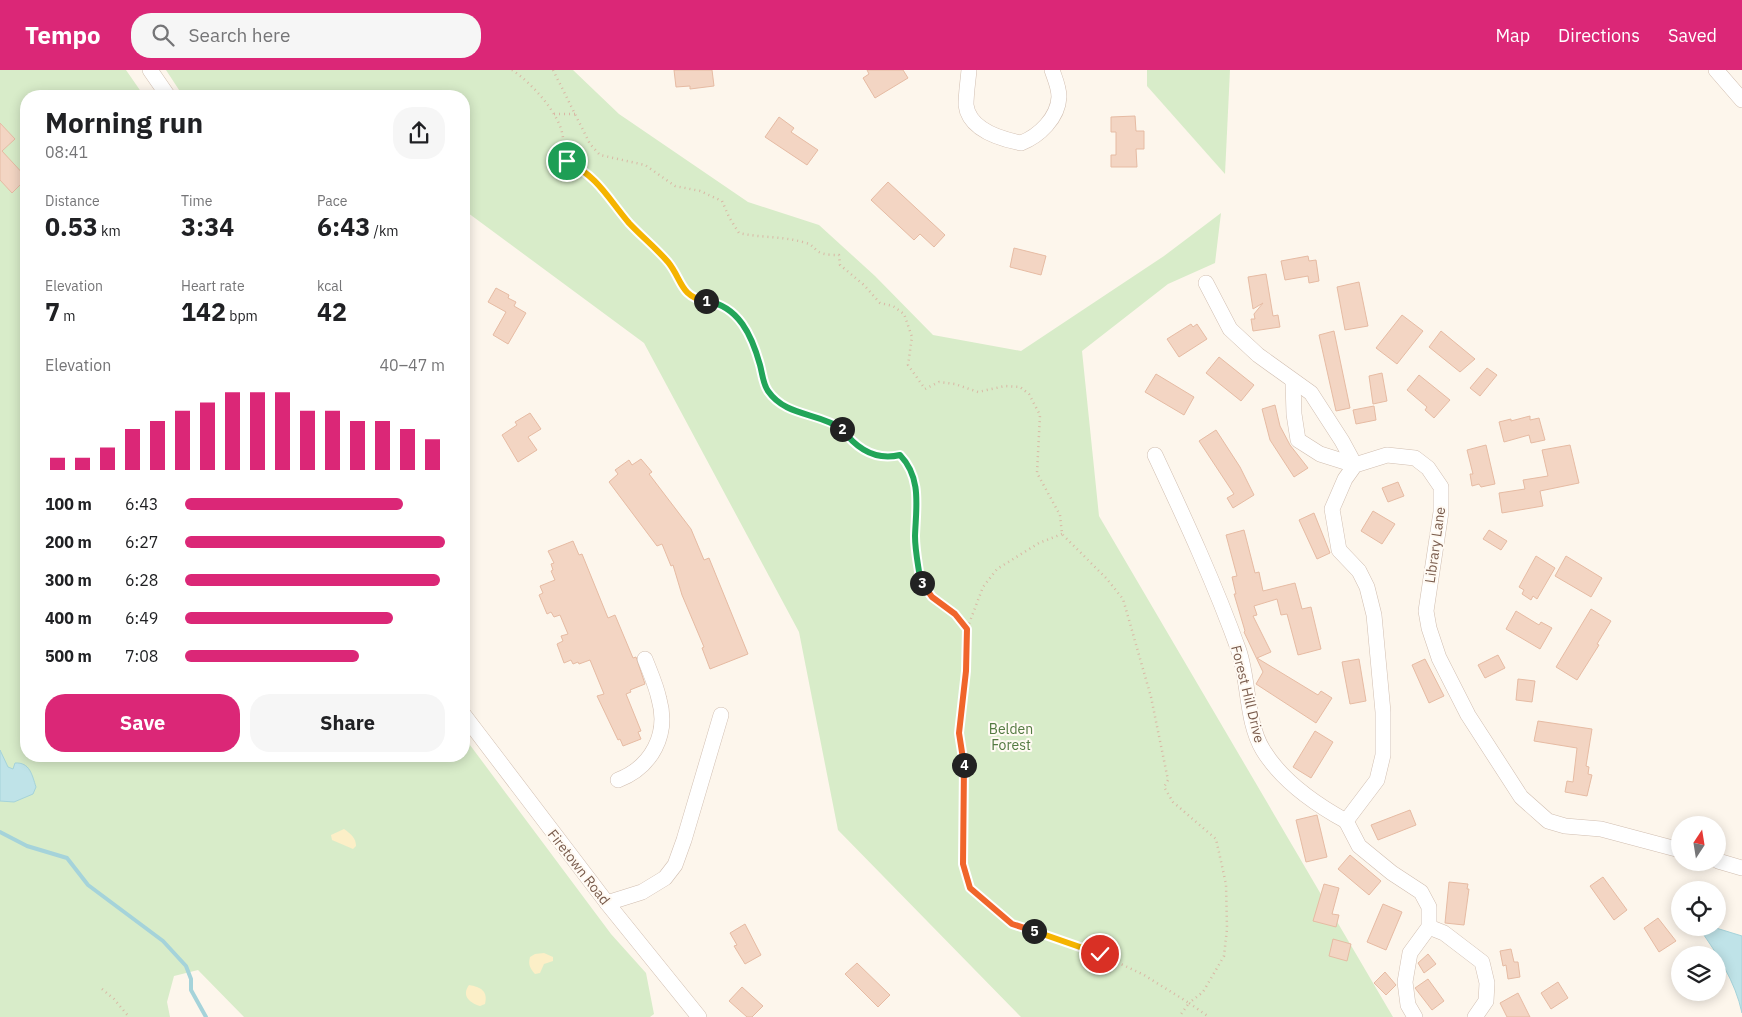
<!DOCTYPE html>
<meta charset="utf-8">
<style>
:root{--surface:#fff;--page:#f6f6f6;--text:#202124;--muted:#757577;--accent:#db2777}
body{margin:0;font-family:"IBM Plex Sans",sans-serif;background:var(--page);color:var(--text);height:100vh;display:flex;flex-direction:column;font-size:19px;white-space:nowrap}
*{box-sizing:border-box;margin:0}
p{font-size:16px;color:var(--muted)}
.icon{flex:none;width:28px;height:28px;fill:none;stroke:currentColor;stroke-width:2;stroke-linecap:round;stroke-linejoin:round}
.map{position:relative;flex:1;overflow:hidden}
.sheet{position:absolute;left:20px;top:20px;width:450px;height:672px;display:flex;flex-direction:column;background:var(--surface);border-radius:20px;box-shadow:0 2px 12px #0003}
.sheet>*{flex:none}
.needle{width:32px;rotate:12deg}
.fabs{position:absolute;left:1671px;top:746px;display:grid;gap:10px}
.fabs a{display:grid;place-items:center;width:55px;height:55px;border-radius:50%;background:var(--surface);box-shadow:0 2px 12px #0003;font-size:25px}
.pin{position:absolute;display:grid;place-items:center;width:42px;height:42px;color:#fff;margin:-21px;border:2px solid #fff;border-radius:50%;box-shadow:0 1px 5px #0007}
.km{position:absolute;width:25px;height:25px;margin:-12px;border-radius:50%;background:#222;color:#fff;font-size:14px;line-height:25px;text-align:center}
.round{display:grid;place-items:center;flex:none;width:52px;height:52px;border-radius:20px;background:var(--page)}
.summary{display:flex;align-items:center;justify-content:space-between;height:85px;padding:0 25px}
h1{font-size:28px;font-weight:800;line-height:38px}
.figures{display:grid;grid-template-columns:repeat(3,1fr);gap:8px;height:85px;padding:5px 25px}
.figures div{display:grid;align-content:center}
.figures b{font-size:25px;font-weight:800}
.figures small{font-size:14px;font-weight:400}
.figures p{font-size:14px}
.chart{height:140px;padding:10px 25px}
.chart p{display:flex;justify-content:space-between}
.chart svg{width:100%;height:90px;margin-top:5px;stroke:var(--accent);stroke-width:6}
.primary-button{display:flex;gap:10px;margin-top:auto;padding:10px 25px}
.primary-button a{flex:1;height:58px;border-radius:20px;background:var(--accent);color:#fff;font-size:20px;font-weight:800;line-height:58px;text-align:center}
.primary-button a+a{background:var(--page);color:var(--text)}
ul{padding:0 25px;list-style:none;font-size:16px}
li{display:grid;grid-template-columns:80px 60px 1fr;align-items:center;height:38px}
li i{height:12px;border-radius:6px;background:var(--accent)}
header{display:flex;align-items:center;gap:30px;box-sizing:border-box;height:70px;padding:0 25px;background:var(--accent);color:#fff}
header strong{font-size:24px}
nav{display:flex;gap:28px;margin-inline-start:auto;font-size:18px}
.search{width:350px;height:45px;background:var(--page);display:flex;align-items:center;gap:12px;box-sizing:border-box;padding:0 18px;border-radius:20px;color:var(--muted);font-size:19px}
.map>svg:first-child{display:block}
</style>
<header>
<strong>Tempo</strong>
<div class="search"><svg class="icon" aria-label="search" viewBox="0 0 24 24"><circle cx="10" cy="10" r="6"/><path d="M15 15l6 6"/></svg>Search here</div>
<nav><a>Map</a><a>Directions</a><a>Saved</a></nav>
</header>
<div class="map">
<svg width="1742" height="947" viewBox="0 0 1742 947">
<rect width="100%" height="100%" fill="#fdf6ec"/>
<g fill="#d8ecc9">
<path d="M0,0H126L144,26H26V686H464V667L611,864L646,903L654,944L650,947H244L198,900L174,906L167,932L170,947H0Z"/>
<path d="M166,0H573L619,44L748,132L819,155L875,206L933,265L1021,281L1164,186L1221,143L1215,193L1168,214L1082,281L1099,446L1393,947H1021L838,760L799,562L644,273L464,140V26H183Z"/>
<path d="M1147,0H1230L1225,104L1147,16Z"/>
</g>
<g fill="#fcefc7">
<path d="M344,759C351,764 356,768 356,776L353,779L332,770L331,765Z"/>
<path d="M544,883L553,887V891L544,894L540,903L535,904C530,898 528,895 530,887L535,884Z"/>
<path d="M469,915C481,917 488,921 485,934L480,936C470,933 461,926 469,915Z"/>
</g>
<g fill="#bfe3e8" stroke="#a5d3da">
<path d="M0,680L8,697L13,699L15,693C30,692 32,705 36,717L33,724L14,732L0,731Z"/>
<path d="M1699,858H1716L1742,866V943C1735,911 1718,885 1699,858Z"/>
</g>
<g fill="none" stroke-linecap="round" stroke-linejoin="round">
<path stroke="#a5d3da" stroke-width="4" d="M0,762L27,776L67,788L88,815L163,871L186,896L191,909V920L206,947"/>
</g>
<g fill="#f3d5c3" stroke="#e6bba3">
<path d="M674,0H712L714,16L690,19V16L676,17Z"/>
<path d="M867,0H903L908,8L875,28L863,8L869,4Z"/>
<path d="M1135,46L1136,61H1144V79H1136L1137,97H1111V85H1116V62H1111V47Z"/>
<path d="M779,47L794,58L791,62L818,80L807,95L765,67Z"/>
<path d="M0,53L15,69L2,81L26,107V109L12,123L0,110Z"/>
<path d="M888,112L945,165L934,177L920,164L914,170L871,130Z"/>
<path d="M1014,178L1046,186L1041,205L1010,197Z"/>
<path d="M1308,186L1309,191L1316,190L1319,211L1309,213L1308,206L1285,210L1281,191Z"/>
<path d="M1266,204L1273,246L1278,245L1280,257L1253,261L1251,249H1255L1254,244L1263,233L1253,239L1248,207Z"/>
<path d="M1359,212L1368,256L1345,260L1337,217Z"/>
<path d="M496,218L509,225L508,228L516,232L514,236L526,243L508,274L493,265L506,242L488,232Z"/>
<path d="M1402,245L1423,261L1397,294L1376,278Z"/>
<path d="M1191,254L1193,257L1197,254L1207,269L1179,287L1167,269Z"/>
<path d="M1334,261L1350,338L1336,341L1319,265Z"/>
<path d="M1441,261L1475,289L1460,302L1429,277Z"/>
<path d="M1219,287L1254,315L1241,331L1206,303Z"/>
<path d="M1487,298L1497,305L1480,326L1470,318Z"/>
<path d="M1382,303L1387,331L1373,334L1369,306Z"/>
<path d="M1156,304L1194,327L1184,345L1145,322Z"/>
<path d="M1419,305L1450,330L1434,348L1425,340L1427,337L1407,320Z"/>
<path d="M1275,335L1280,356L1290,375L1308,398L1294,407L1270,370L1262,339Z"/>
<path d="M1374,336L1376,350L1356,354L1353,340Z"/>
<path d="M530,343L541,359L528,367L537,380L518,392L502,365L517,355L515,352Z"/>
<path d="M1530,346V350L1539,348L1545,370L1531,373L1529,365L1504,372L1499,352L1511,349V351Z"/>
<path d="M1216,360L1240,397L1254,425L1233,438L1227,428L1234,424L1199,371Z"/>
<path d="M1486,375L1495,414L1481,417L1479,414L1472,416L1470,404H1473L1467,380Z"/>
<path d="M1570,375L1579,413L1540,421L1543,436L1502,443L1499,423L1525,419L1523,410L1548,406L1542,380Z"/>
<path d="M641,389L652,402L649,404L691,459L704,490L709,488L748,584L710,599L702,578L704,577L682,525L673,495L671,496L662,474L657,476L609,412L618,404L615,400L629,390L632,395Z"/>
<path d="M1398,412L1404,426L1388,432L1382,418Z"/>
<path d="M1373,441L1395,454L1382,474L1361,461Z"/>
<path d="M1314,443L1330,483L1317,489L1299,450Z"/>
<path d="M1244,460L1255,503L1259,502L1263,521L1295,513L1302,539L1311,537L1321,579L1298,585L1287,544L1281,545L1277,529L1254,536L1257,545L1253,546L1271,582L1257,588L1318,625L1321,621L1332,628L1316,653L1256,614L1263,602L1244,562L1245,561L1234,524H1236L1232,507L1237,506L1226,465Z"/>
<path d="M1489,460L1507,471L1501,480L1483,469Z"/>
<path d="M573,471L579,485L582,484L608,548L615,545L633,588L636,587L645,614L630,620L631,622L626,624L641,661L638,662L641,669L623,676L620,669L618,670L597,626L604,624L590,590L579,594L578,592L573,594L571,590L564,593L557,574L563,571L561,566L568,564L560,545L554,547L551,542L547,544L539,525L543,523L540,516L555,510L551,501L553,500L551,494L554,493L548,481Z"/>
<path d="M1536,486L1555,498L1537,529L1533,526L1531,530L1522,524L1524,520L1519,517Z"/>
<path d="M1566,486L1602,508L1591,527L1555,506Z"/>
<path d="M1591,539L1611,551L1597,574L1599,575L1577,610L1556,597Z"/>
<path d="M1516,541L1539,555L1541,552L1552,558L1540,579L1506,559Z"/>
<path d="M1498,585L1505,598L1485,608L1478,595Z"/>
<path d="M1359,589L1366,631L1350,634L1342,592Z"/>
<path d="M1425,589L1444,626L1429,633L1412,595Z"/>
<path d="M1518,609L1535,611L1532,632L1516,630Z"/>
<path d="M1538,651L1592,659L1586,696L1589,697L1588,704L1592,705L1587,726L1565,722L1567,711L1573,712L1577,678L1534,671Z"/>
<path d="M1315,661L1333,672L1311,708L1293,697Z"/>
<path d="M1410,740L1416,755L1378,770L1371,755Z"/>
<path d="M1317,745L1327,787L1306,792L1296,750Z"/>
<path d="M1350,785L1381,811L1369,825L1338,799Z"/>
<path d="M1603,807L1627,840L1614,850L1590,816Z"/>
<path d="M1449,812L1468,814L1467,819H1469L1464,855L1445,853Z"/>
<path d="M1324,814L1339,818L1332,844L1339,845L1336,857L1313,851Z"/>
<path d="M1383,834L1402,842L1386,880L1367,872Z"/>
<path d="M1658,848L1676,871L1659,882L1644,858Z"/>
<path d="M745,854L761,885L745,894L734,876L737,875L730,863Z"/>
<path d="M1333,869L1351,874L1347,891L1329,886Z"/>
<path d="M1511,879L1514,892H1518L1520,907L1508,909L1506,895L1503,896L1500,881Z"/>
<path d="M1428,884L1436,894L1424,903L1418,893Z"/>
<path d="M857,893L890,925L878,937L845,904Z"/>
<path d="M1385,902L1396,915L1386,925L1374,913Z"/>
<path d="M1428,909L1444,931L1432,940L1415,918Z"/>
<path d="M1558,912L1568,928L1551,939L1541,923Z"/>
<path d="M742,917L763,936L752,947H747L729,931Z"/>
<path d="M1518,923L1530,947H1507L1500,933Z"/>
</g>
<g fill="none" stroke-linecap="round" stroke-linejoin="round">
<defs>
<g id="minor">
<path d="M150,0L168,26"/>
<path d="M969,0C968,11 966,24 966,35C969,60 1001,69 1021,73C1039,66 1058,48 1059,27C1059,17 1055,9 1052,0"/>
<path d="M1716,0L1742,30"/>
<path d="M1206,213L1230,259L1258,285L1311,323L1342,371L1355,395"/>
<path d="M1293,312L1294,344L1298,370L1320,384L1355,395"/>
<path d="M1155,385C1185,449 1215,514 1239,581C1249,611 1246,652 1263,680C1282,711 1315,734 1346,751"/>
<path d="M464,645L607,833L699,947"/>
<path d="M618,710C652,697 669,664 659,629C656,615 650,602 645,589"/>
<path d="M1718,791L1742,798"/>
<path d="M607,833L642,822L665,808L675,795L684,770L721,645"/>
<path d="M1429,857L1444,863L1482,892L1487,913L1486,931L1475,947"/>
<path d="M1415,947L1408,935L1405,912L1410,883L1429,857V837L1421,822L1392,803L1359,776L1346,751L1377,710L1383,685V642L1374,545L1367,517L1359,501L1339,480L1332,439L1345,409L1355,395L1387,385L1415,388L1428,398L1441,417V442L1426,541L1429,558L1439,588L1468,645L1521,727L1548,751L1565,756L1601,759L1680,780"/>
</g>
</defs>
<use href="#minor" stroke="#d1beb0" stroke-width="16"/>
<g stroke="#d9b8a5" stroke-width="2.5" stroke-dasharray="1 4" stroke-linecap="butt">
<path d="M512,0C531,12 561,45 563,68C564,73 562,79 562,84L567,91L584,100L599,113L628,152L668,192L683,218L695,230L726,237L737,247L754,273L767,320L776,330L790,341L831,351L842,358L852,373L867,382L888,388L900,385L906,392L914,405L917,428L915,467L919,508L932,527L955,544L967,559"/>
<path d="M553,0L590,74L600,85L645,95L675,116L700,121L722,131L729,147L739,163C761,168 784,166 806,173C812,174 814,179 819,182C824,185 833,185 839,185L840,195L864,215L880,233L893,236L904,244L912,267L908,295L925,319L939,312L955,314L978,322L1005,316L1020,317L1029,324L1040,345L1037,403L1060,445L1062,464L1106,508L1123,529L1151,627L1168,710L1164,717L1173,732L1216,769L1226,814L1227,859L1224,886L1203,922L1189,933L1209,947"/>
<path d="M554,44H575"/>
<path d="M1062,464L1039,473L997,499L983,517L967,559L966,601L959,663L964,690L963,793L970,818L1012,854L1100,884L1144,905L1189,933L1179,947"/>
<path d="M102,919L114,929L129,947"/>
</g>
<use href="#minor" stroke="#fff" stroke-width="15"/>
</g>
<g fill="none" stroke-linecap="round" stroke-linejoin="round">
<defs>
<path id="split-1" d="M567,91C599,108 607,127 629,153C641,166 656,178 668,192C682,209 680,227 706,231"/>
<path id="split-2" d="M706,231C739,236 752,266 760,295C762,302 763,314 768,321C786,347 818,342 842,359"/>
<path id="split-3" d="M842,359C856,378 875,391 900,385C922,408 916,437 915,466C915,480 918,494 920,508L922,513"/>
<path id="split-4" d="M922,513L932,527L955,544L967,559L966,601L959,663L964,695"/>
<path id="split-5" d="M964,695L963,794L970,818L1012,854L1034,861"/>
<path id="split-6" d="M1034,861L1100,884"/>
</defs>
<use href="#split-1" stroke="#fff" stroke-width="10"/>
<use href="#split-2" stroke="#fff" stroke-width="10"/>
<use href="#split-3" stroke="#fff" stroke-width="10"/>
<use href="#split-4" stroke="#fff" stroke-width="10"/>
<use href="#split-5" stroke="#fff" stroke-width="10"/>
<use href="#split-6" stroke="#fff" stroke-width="10"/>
<use href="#split-1" stroke="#f5b400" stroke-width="6"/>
<use href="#split-2" stroke="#22a559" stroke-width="6"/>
<use href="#split-3" stroke="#22a559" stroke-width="6"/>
<use href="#split-4" stroke="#f0652b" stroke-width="6"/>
<use href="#split-5" stroke="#f0652b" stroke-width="6"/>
<use href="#split-6" stroke="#f5b400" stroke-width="6"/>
</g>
<g text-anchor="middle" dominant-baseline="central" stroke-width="4" stroke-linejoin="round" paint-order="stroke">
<g font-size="14" fill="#7a5c4d" stroke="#fffaf3">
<text transform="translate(1435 475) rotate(-82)">Library Lane</text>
<text transform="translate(1248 624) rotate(76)">Forest Hill Drive</text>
<text transform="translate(579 797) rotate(52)">Firetown Road</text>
</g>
<g font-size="14" fill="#537a41" stroke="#fffaf3">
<text x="1011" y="659">Belden<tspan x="1011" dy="16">Forest</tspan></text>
</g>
</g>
</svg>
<div class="fabs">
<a><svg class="needle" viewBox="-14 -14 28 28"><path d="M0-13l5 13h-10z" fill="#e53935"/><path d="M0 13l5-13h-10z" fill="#757577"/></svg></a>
<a><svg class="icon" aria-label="locate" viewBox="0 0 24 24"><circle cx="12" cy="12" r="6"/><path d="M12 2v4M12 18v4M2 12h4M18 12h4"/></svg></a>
<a><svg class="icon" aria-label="layers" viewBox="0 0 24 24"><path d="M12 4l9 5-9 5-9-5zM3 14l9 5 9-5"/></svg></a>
</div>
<div class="pin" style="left:567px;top:91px;background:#1e9e55"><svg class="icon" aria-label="arrive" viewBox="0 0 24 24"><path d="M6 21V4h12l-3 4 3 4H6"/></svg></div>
<div class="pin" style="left:1100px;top:884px;background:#d93025"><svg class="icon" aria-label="check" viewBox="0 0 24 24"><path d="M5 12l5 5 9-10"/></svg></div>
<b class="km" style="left:706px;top:231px">1</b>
<b class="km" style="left:842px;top:359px">2</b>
<b class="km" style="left:922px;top:513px">3</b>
<b class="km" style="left:964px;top:695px">4</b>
<b class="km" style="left:1034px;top:861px">5</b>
<section class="sheet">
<div class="summary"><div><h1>Morning run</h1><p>08:41</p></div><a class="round"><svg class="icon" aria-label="share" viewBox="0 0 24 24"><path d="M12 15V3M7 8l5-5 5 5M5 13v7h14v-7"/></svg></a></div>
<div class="figures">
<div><p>Distance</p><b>0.53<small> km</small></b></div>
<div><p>Time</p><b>3:34</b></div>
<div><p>Pace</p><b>6:43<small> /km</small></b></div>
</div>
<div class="figures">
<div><p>Elevation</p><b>7<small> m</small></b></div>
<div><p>Heart rate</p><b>142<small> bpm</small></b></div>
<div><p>kcal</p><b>42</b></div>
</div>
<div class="chart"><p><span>Elevation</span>40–47 m</p>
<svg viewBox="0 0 160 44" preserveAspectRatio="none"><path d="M5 44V38M15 44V38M25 44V33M35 44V24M45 44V20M55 44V15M65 44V11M75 44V6M85 44V6M95 44V6M105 44V15M115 44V15M125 44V20M135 44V20M145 44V24M155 44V29"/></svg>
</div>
<ul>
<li><b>100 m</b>6:43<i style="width:84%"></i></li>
<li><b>200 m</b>6:27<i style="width:100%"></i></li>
<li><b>300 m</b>6:28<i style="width:98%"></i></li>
<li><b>400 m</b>6:49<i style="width:80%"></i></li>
<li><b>500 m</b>7:08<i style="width:67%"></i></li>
</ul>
<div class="primary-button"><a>Save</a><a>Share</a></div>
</section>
</div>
